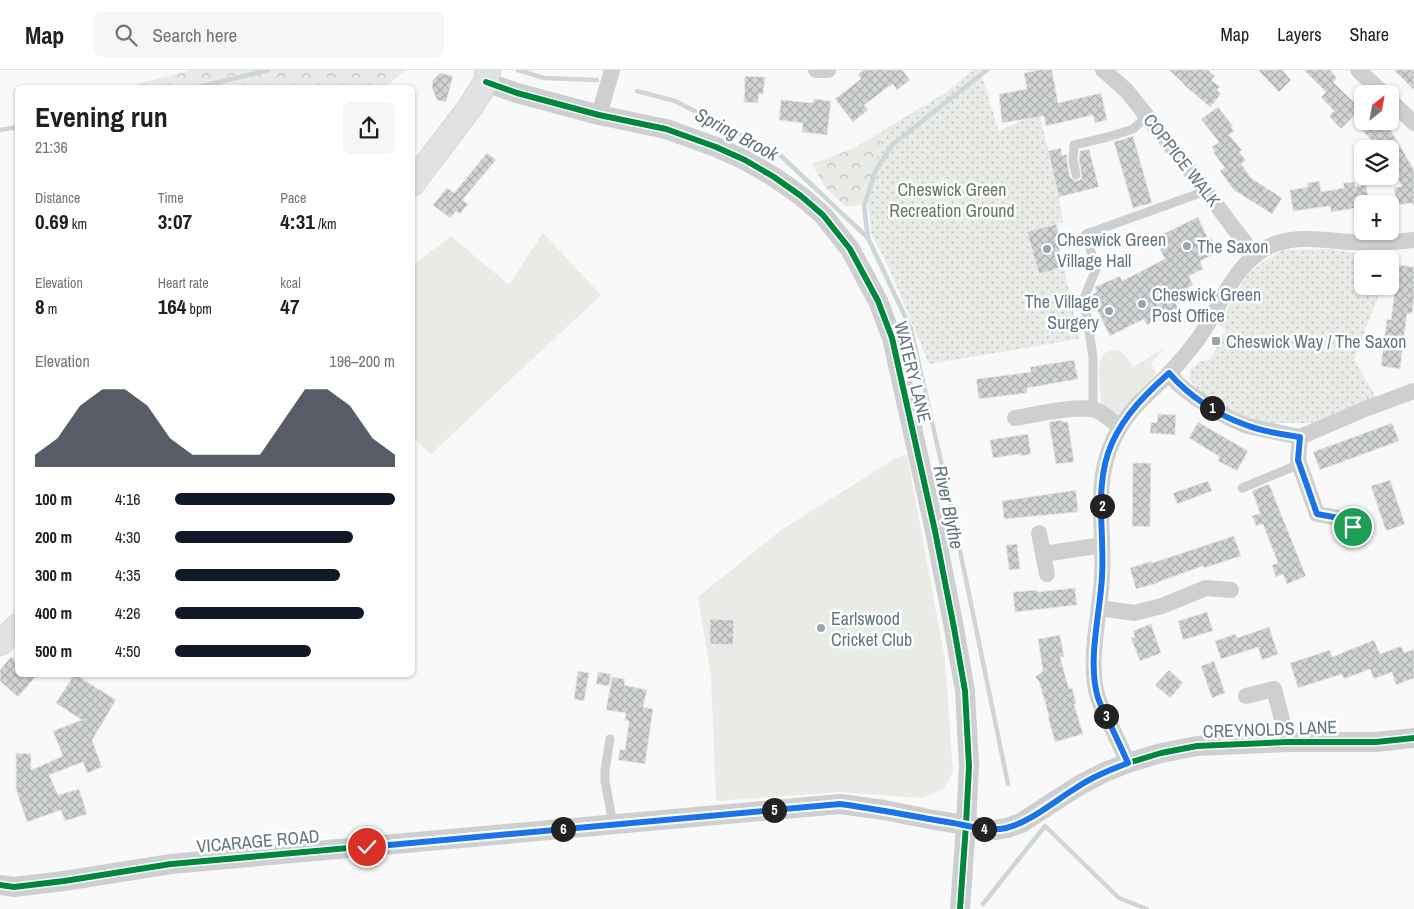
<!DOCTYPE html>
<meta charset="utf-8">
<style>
:root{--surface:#fff;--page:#f6f6f6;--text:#202124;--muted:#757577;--line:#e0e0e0;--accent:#111827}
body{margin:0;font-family:"Archivo Narrow",sans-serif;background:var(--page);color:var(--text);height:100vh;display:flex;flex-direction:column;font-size:19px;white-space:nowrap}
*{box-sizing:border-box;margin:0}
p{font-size:16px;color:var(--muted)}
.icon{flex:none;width:28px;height:28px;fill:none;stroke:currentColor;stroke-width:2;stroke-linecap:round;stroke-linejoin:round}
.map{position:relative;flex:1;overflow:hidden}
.panel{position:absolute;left:15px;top:15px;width:400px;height:592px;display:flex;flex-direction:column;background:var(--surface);border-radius:8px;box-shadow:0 1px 4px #0004}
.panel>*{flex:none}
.needle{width:32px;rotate:31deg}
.controls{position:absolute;left:1354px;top:15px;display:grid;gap:10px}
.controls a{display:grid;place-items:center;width:45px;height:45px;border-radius:8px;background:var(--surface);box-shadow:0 1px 4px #0004;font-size:25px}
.pin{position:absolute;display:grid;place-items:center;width:42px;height:42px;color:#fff;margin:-21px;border:2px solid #fff;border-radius:50%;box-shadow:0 1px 5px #0007}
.km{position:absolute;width:25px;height:25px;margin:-12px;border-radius:50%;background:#222;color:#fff;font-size:14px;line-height:25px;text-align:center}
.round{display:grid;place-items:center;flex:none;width:52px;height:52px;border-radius:8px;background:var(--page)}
.overview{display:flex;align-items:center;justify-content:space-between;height:85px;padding:0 20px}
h1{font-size:28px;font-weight:700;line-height:38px}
.metrics{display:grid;grid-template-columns:repeat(3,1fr);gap:8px;height:85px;padding:5px 20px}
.metrics div{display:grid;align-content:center}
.metrics b{font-size:21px;font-weight:700}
.metrics small{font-size:14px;font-weight:400}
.metrics p{font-size:14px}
.chart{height:140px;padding:10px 20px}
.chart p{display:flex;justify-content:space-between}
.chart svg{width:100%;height:90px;margin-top:5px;fill:var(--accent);opacity:.7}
ul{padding:0 20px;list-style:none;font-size:16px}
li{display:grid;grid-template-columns:80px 60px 1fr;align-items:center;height:38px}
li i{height:12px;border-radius:6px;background:var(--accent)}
header{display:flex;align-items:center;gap:30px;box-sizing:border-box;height:70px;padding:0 25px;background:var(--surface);border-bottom:1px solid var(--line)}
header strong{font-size:24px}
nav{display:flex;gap:28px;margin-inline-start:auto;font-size:18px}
.search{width:350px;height:45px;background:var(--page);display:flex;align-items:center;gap:12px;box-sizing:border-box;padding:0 18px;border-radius:8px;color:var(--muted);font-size:19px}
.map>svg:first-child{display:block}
</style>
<header>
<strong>Map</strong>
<div class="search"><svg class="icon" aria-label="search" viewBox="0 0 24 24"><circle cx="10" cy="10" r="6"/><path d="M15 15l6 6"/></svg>Search here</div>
<nav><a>Map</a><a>Layers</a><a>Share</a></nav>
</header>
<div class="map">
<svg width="1414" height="839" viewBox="0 0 1414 839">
<defs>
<pattern id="forest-crowns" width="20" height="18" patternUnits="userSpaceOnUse" patternTransform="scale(1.25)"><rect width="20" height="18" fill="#e8ebe6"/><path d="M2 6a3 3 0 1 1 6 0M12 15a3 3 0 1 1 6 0" fill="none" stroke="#c0c3c0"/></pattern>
<pattern id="park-dots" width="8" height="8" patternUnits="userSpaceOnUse" patternTransform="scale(1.25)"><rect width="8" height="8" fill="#e8ebe6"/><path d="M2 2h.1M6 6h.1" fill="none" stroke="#c0c3c0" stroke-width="1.8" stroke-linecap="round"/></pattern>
<pattern id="building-cross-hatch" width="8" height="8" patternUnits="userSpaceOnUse" patternTransform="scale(1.25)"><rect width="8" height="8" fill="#d0d2d3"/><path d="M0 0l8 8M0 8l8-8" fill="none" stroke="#acafb1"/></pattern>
</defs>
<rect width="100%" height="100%" fill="#f9f9f9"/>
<g fill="#e8ebe6">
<path d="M543,163L601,225L431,384L413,368V195L451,166L509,215Z"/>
<path d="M1164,278L1151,293L1156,303L1122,340L1116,345L1102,335C1101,320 1091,282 1113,280C1124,280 1128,289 1133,297Z"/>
<path d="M907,384L945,590L953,702L944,719L921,728L840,722L716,731L711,605L698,527L781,460L896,388Z"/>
</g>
<g fill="url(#forest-crowns)">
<path d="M192,0H407L387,15V17H126Z"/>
<path d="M973,0L868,133L846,137L825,117L812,94L854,78L945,23Z"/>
</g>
<g fill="url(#park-dots)">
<path d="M973,0H980L999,61L1025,49L1040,46L1059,127L1063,152L1027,162L1039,204L1064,197L1079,269L929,294L888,196L871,163L868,133L882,63L945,23Z"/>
<path d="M1330,179L1383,188V189H1362V216H1380L1378,227L1354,289L1376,328L1312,353H1276L1256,352L1203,327L1189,309L1190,300L1200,291L1210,290L1226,259L1218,255L1247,205L1266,190L1282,180Z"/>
</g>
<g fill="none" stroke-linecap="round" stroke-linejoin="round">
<g stroke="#ced6d9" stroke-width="4.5">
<path d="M518,0L544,8L597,10"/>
<path d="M987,0L892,75L875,102L864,136L868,168L911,259L949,427L1008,714"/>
<path d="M194,18L269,0"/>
<path d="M637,21L675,31L780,85L868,168"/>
<path d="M0,60L18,57"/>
<path d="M983,834L1045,756L1119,828L1147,839"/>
</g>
</g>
<g fill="url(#building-cross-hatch)" stroke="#e8e8e8">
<path d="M864,0H902L910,10L897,20L893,14L888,17L864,35L868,40L853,52L835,29L861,9L858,4Z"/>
<path d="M1038,0H1052L1058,33L1101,23L1107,50L1095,53L1093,45L1046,56L1044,46L1002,53L999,24L1027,19L1024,3Z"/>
<path d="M1169,0H1208L1215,6L1211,10L1220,17L1217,20L1221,24L1210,37L1184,15V14Z"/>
<path d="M1258,0H1282L1291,10L1279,22Z"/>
<path d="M1304,0H1330L1337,8L1333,12L1361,39L1341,59L1329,46L1334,41L1321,27L1326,22Z"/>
<path d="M1394,0H1414V20Z"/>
<path d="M440,3L453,6L446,32L437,30L432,18L433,10Z"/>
<path d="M745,6L765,7L763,24H759L758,33L744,32Z"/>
<path d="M814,29L831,31L827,65L802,62L803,53L779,50L781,30L813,33Z"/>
<path d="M1218,37L1233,56L1231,57L1234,61L1229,65L1242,80L1239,82L1246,90L1241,94L1251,108L1282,128L1272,144L1234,120L1220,101L1225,98L1213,82L1215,81L1212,77L1219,72L1201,49Z"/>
<path d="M1353,51H1380L1390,61V59L1414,100V136L1412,133L1397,135L1394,118L1402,116L1390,95V79H1380Z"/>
<path d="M1133,66L1152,133L1133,138L1114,72Z"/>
<path d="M1061,78L1062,86L1067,84V91L1070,107L1072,109L1077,111L1080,110L1082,107L1079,90L1080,81L1089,79L1099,117L1059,127L1048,81Z"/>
<path d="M487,83L496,90L462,130L468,134L460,144L456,141L450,148L433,135L447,118L454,123Z"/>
<path d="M1319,111L1321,122L1344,118L1343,113L1354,112L1355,117L1366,115L1369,134H1362V137L1331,142L1330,136L1293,141L1290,120L1308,117L1307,113Z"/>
<path d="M1198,147L1208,169L1211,167L1218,182L1200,191L1203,199L1189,206L1193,215L1172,226L1179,240L1147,255L1144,249L1110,266L1091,228L1092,225L1097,222L1095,217L1120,206L1122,211L1165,189L1155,168Z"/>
<path d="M1056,154L1063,178L1059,179L1064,197L1039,204L1027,162Z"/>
<path d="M1398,195L1414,197V227L1412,244L1407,243L1400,299L1381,296L1387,249L1391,250Z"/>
<path d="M1074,290L1078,309L1027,318V323L979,329L976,309L1031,302L1030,297Z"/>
<path d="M1158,344L1176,345L1175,365L1150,363L1151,352L1157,353Z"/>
<path d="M1061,350L1062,352H1068L1074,392L1056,394L1049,352Z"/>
<path d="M1198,352L1248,381L1237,401L1218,391L1220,387L1189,368Z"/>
<path d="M1392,353L1399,371L1320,400L1313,382Z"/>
<path d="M1028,364L1031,384L1020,386V384L993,388L990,370Z"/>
<path d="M1133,393H1151L1150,457L1132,456Z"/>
<path d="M1390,410L1405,454L1386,461L1371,416Z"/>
<path d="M1208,411L1212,421L1177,434L1173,423Z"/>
<path d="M1269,414L1306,506L1287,514L1283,504L1276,507L1272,495L1278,493L1263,454L1256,456L1252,446L1260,443L1252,421Z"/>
<path d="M1076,420L1078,442L1004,449L1002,431Z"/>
<path d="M1234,466L1241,486L1204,498L1203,496L1158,512V513L1136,519L1130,498L1152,491V493Z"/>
<path d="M1017,474L1020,499L1009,500L1006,475Z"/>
<path d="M1075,518L1077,535L1015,542L1013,522L1037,520V522Z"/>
<path d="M1207,542L1213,561L1183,570L1178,551Z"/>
<path d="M710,549L734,550L733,575L710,574Z"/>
<path d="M1151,554L1161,583L1140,591L1131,568L1135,567L1133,561Z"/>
<path d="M1269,557L1278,584L1262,590L1258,577L1221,589L1215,571L1235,564L1237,568Z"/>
<path d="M1060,565L1064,587H1060L1069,619L1072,618L1076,633L1074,634L1083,664L1055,672L1048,647L1049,646L1039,611L1035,607L1043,601L1038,569Z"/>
<path d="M1374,570L1380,584L1401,576L1404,583L1414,579V608L1396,615L1392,602L1374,609L1370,599L1344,609L1342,604L1298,618L1290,593L1330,580L1332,587Z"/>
<path d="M11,587L18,592V605H37L18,627L0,611V600Z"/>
<path d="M1214,591L1225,623L1212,628L1201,596Z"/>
<path d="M1169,600L1183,613L1170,628L1155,615Z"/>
<path d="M578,601L589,603L584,631L574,629Z"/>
<path d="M598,602L611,604L609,616L596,614Z"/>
<path d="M74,605H76L116,630L92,670L102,697L87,703L83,692L49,705L58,725L79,719L87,744L65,751L61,740L27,752L16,719V683L31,684V700L63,686L53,661L82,650L56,633Z"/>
<path d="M612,607L625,609L624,615L647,620L643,637L653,639L645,694L618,690L620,679L625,680L629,651L625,650L626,643L606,640Z"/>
</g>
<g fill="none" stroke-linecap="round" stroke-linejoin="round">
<defs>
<g id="secondary">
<path d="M412,114L471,36L486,12L488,0"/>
<path d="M0,573L18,556"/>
</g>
</defs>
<use href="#secondary" stroke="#d5d6d7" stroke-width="26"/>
<g stroke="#cecfd0" stroke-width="9">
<path d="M1076,105L1073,90L1074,75L1108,67L1133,59L1147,46"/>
<path d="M1093,340V287L1084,228L1096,199L1086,164L1206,121"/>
<path d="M1242,418L1300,394"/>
<path d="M610,669L605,700V711L613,754"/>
</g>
<g stroke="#cecfd0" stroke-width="16">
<path d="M816,0H828"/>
<path d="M1103,0L1126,20L1186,95L1255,186"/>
<path d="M1358,0L1384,24"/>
<path d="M1390,30L1414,53"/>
<path d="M599,45L612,0"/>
<path d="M1169,303L1178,314L1196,328L1229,348L1247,356L1300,367L1365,339L1414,321"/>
<path d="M1015,348C1034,345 1082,333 1098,341C1106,345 1113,352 1120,357"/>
<path d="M1300,367L1298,390L1317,444L1339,448L1353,457"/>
<path d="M1039,463L1047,504"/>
<path d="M1044,484L1102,475"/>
<path d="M1100,538L1134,543L1162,536L1206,518L1231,520"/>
<path d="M1246,626L1274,619L1288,672"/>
<path d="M1128,693C1121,677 1113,661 1106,645C1103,640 1100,634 1098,628C1087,593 1100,544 1102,508C1105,463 1093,415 1112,373C1125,342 1146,326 1169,304C1179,293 1189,281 1198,269C1221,237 1231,197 1268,177C1294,164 1322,170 1350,172C1371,173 1393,173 1414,170"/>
</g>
<g stroke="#cecfd0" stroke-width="20">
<path d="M486,12L517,23L599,45L666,59L716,77L745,90L774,107L801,126L823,145L850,179L878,231L892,268L935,461L954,558L965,621L969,696L966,755L960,839"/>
<path d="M0,815L14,817L64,811L171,794L840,734L884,740L929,749L994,760L1007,758L1021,753L1078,716L1105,702L1128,693L1161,683L1197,676L1288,672H1376L1414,668"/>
</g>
<use href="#secondary" stroke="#e1e2e2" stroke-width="24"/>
<defs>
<g id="cycleway">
<path d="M486,12L517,23L599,45L666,59L716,77L745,90L774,107L801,126L823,145L850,179L878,231L892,268L935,461L954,558L965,621L969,696L966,755L960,839"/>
<path d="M0,815L14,817L64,811L171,794L840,734L884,740L929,749L994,760L1007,758L1021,753L1078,716L1105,702L1128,693L1161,683L1197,676L1288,672H1376L1414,668"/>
</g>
</defs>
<use href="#cycleway" stroke="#fff" stroke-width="9"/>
<use href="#cycleway" stroke="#00873e" stroke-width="6"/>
</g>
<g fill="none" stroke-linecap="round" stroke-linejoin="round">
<defs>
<path id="route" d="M367,777L840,734C878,739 915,747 953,753C970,756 989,762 1006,758C1029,753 1056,730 1076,718C1092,707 1110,700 1128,693C1121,677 1113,661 1106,645C1103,640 1100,634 1098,628C1087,591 1100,545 1102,507C1105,463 1093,415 1112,373C1125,344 1146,324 1169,303C1189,326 1217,345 1246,355C1263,362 1282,364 1300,367L1298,390L1317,444L1339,448L1353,457"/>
</defs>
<use href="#route" stroke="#fff" stroke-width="10"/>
<use href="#route" stroke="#1a73e8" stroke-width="6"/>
</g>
<g fill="#99a4ac" stroke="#fff" stroke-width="2">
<circle cx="1187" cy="176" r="5"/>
<circle cx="1047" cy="179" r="5"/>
<circle cx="1142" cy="234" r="5"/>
<circle cx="1109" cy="241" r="5"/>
<rect x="1211" y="266" width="10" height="10" rx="2.5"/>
<circle cx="821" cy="558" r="5"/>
</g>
<g text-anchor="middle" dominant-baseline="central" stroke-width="5" stroke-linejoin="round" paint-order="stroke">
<g font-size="18" fill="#657683" stroke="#fff">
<text transform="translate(1182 90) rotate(52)">COPPICE WALK</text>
<text transform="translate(913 302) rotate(76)">WATERY LANE</text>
<text transform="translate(1270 659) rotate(-2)">CREYNOLDS LANE</text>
<text transform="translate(258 771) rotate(-5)">VICARAGE ROAD</text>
</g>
<g font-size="18" fill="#687a64" stroke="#fff">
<text x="952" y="119">Cheswick Green<tspan x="952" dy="21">Recreation Ground</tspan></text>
</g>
<g font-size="18" fill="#657683" stroke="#fff" text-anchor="start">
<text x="1057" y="169">Cheswick Green<tspan x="1057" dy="21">Village Hall</tspan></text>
<text x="1197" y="176">The Saxon</text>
<text x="1152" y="224">Cheswick Green<tspan x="1152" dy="21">Post Office</tspan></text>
<text x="1099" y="231" text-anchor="end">The Village<tspan x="1099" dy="21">Surgery</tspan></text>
<text x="1226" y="271">Cheswick Way / The Saxon</text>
<text x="831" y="548">Earlswood<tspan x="831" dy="21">Cricket Club</tspan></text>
</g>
<g font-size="19" font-style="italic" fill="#60757c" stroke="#fff">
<text transform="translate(737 64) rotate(28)">Spring Brook</text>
<text transform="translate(949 437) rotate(78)">River Blythe</text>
</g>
</g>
</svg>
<div class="controls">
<a><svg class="needle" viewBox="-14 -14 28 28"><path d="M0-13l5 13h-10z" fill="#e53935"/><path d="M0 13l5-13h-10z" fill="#757577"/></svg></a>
<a><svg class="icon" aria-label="layers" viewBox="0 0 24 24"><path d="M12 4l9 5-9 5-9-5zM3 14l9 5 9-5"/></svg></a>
<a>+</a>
<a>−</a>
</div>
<div class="pin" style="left:1353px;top:457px;background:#1e9e55"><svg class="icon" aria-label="arrive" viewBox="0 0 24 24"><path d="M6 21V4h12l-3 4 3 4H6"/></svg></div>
<div class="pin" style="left:367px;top:777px;background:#d93025"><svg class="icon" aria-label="check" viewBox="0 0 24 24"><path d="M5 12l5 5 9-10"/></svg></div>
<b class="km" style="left:1212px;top:338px">1</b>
<b class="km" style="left:1102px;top:436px">2</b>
<b class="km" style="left:1106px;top:646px">3</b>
<b class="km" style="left:984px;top:759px">4</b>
<b class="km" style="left:774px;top:740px">5</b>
<b class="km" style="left:563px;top:759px">6</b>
<section class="panel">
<div class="overview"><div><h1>Evening run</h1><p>21:36</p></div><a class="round"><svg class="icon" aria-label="share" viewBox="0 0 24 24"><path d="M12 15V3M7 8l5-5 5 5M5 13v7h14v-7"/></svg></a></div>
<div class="metrics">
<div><p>Distance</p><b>0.69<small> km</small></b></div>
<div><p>Time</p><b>3:07</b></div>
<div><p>Pace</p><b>4:31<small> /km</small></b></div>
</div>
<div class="metrics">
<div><p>Elevation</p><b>8<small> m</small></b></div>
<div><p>Heart rate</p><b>164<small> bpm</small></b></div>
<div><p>kcal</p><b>47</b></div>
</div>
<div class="chart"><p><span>Elevation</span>196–200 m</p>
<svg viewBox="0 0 160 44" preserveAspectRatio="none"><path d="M0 44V38L10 30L20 14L30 6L40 6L50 14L60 30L70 38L80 38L90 38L100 38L110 22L120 6L130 6L140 14L150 30L160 38V44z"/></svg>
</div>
<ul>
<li><b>100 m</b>4:16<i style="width:100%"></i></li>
<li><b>200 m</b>4:30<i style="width:81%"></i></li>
<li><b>300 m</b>4:35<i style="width:75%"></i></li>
<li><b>400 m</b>4:26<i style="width:86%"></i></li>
<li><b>500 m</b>4:50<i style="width:62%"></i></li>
</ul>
</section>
</div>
